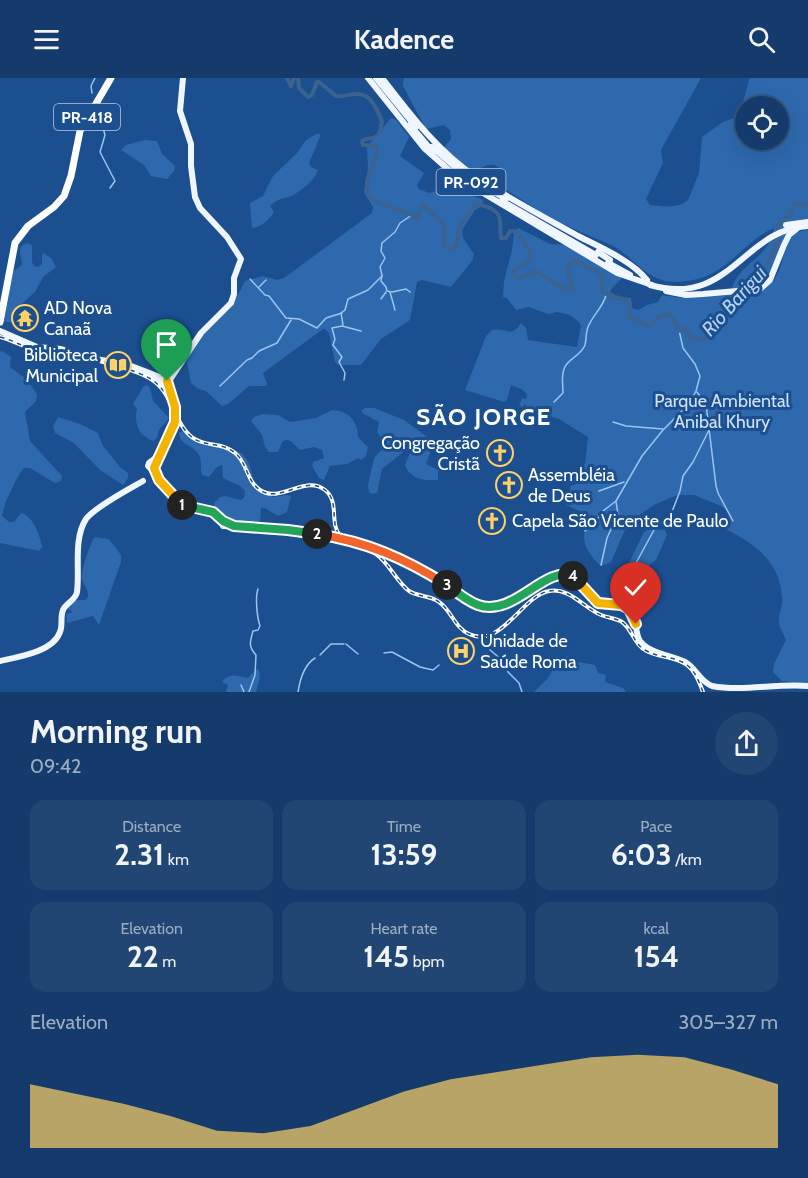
<!DOCTYPE html>
<meta charset="utf-8">
<style>
:root{--surface:#143b6b;--page:#214673;--text:#f1f3f6;--muted:#9dadc1;--line:#33557e;--accent:#ffd166}
body{margin:0;font-family:Cabin,sans-serif;background:var(--page);color:var(--text);height:100vh;display:flex;flex-direction:column;font-size:22px;white-space:nowrap}
*{box-sizing:border-box;margin:0}
p{font-size:20px;color:var(--muted)}
.icon{flex:none;width:33px;height:33px;fill:none;stroke:currentColor;stroke-width:2;stroke-linecap:round;stroke-linejoin:round}
.map{position:relative;height:614px;overflow:hidden}
.panel{display:flex;flex-direction:column;background:var(--surface);flex:1}
.panel>*{flex:none}
.fabs{position:absolute;left:735px;top:18px;display:grid;gap:12px}
.fabs a{display:grid;place-items:center;width:54px;height:54px;border-radius:50%;background:var(--surface);box-shadow:0 6px 24px #0002,0 0 0 2px var(--line);font-size:30px}
.pin{position:absolute;display:grid;place-items:center;width:51px;height:51px;color:#fff;margin:-62px -26px;border-radius:50% 50% 50% 0;rotate:-45deg;box-shadow:0 0 6px #0007}
.pin .icon{rotate:45deg}
.km{position:absolute;width:30px;height:30px;margin:-15px;border-radius:50%;background:#222;color:#fff;font-size:16px;line-height:30px;text-align:center}
.round{display:grid;place-items:center;flex:none;width:63px;height:63px;border-radius:32px;background:var(--page)}
.summary{display:flex;align-items:center;justify-content:space-between;height:102px;padding:0 30px}
h1{font-size:33px;font-weight:700;line-height:45px}
.figures{display:grid;grid-template-columns:repeat(3,1fr);gap:9px;height:102px;padding:6px 30px}
.figures div{display:grid;align-content:center;border-radius:15px;background:var(--page);text-align:center}
.figures b{font-size:30px;font-weight:700}
.figures small{font-size:16px;font-weight:400}
.figures p{font-size:16px}
.chart{height:168px;padding:12px 30px}
.chart p{display:flex;justify-content:space-between}
.chart svg{width:100%;height:108px;margin-top:6px;fill:var(--accent);opacity:.7}
header{display:flex;justify-content:space-between;align-items:center;height:78px;padding:0 30px;background:var(--surface);font-size:27px;font-weight:700}
.map>svg:first-child{display:block}
</style>
<header><svg class="icon" aria-label="menu" viewBox="0 0 24 24"><path d="M4 6h16M4 12h16M4 18h16"/></svg>Kadence<svg class="icon" aria-label="search" viewBox="0 0 24 24"><circle cx="10" cy="10" r="6"/><path d="M15 15l6 6"/></svg></header>
<div class="map">
<svg width="808" height="614" viewBox="0 0 808 614">
<rect width="100%" height="100%" fill="#1b4f8f"/>
<g fill="#2e69ad" fill-rule="evenodd">
<path d="M404,0H701L661,72L663,85L646,121L650,127C662,128 679,131 688,122L699,95L702,59L723,44L739,38L749,2L751,0H808V143L798,147C783,175 771,218 732,210C739,185 771,179 774,150C746,162 729,193 698,201C688,203 672,206 662,202C641,196 631,177 613,168C591,158 568,149 546,137C532,129 518,119 503,110C502,100 503,85 489,87C482,88 480,91 476,96L443,71L451,61L450,52L444,47L426,51L403,8ZM746,28H778V62H746Z"/>
<path d="M391,40L396,42L409,59L400,78L424,95L417,107L419,111L429,115L458,107L465,114L483,122L482,128L475,132L462,152L463,160L474,176L472,183L451,209L422,202L417,204L410,242L381,261L361,287H338L335,284L329,255L325,251H323L263,295L267,306L266,308H249L228,326L222,328L206,313L198,311L191,305L187,285L189,278L199,262L239,215L245,203L263,198L277,202L284,200L372,135L373,129L364,114L368,90L367,69Z"/>
<path d="M316,56H320V59L309,85L311,89L318,92C315,102 302,112 293,117C284,122 278,119 270,128L274,134C270,141 260,150 252,150L250,125L263,118L273,98L297,75L306,62Z"/>
<path d="M145,62L157,63L162,76L175,88L174,93L167,101L151,98L144,87L121,72L126,67Z"/>
<path d="M518,150L550,166L573,167L622,200L612,210L610,214L617,218L631,220L632,230L638,232L647,227L658,224L662,217L682,220L759,213C766,209 773,205 777,197C787,178 781,154 808,152V606L782,603L773,594L774,586L786,562C784,557 780,550 779,545C778,537 783,529 782,521C781,485 756,466 727,452L729,435L721,428L694,417H678L670,420L654,427L628,445L611,484L601,488C594,482 584,470 584,460C584,451 589,444 586,436L566,427L571,408L583,403L584,400L579,394L585,386L588,359L559,341L528,332L525,326L523,329L519,328L522,320L526,321L527,317L523,312L511,307L507,322L504,324L465,312L486,258L492,252C508,249 510,261 521,245L526,250L528,262L577,269L581,248L579,244L570,237L557,234L548,236L529,229L516,232L507,220L503,219L504,203L512,172L514,154Z"/>
<path d="M27,165L32,167V184L34,188L38,189L42,186V178L43,175L51,180L56,189L43,199L35,214L15,232L16,242L14,245L2,243L12,194L22,187C22,177 15,170 27,165Z"/>
<path d="M2,273L11,279L10,289L26,301L37,316L36,323L25,334L30,363L62,398L61,403L55,405L30,390H24C17,398 3,428 2,438L9,444H14L21,435C33,438 40,457 42,469L39,473L0,465V274Z"/>
<path d="M147,307L150,310L153,323L169,340L159,352L157,360L153,363C138,357 134,346 137,331L133,326L143,309Z"/>
<path d="M365,330H374L404,342L430,361L432,369L426,386L438,392V402C423,403 410,401 405,387L411,373L407,371L382,391L377,415L372,416L369,414L368,407L374,380L386,367L377,354L379,344L362,335V332Z"/>
<path d="M332,332C349,333 358,343 358,359L368,369L366,378L361,382L358,380L347,386L330,388L324,402L319,400L312,388L313,384L324,380L322,372L314,369L300,372L291,363L286,362L282,364L278,374H269L265,369L262,357L251,343L254,339L263,336L278,337L290,344L316,340Z"/>
<path d="M58,339L80,346L98,355L103,368L120,389L128,395V400L123,407L100,392L74,365L55,355L53,348Z"/>
<path d="M184,352C196,358 205,365 218,369C227,372 238,370 244,378C257,392 245,407 273,419L286,417L291,418L287,434L278,438L265,430H261L260,446C245,451 226,442 214,432V425L220,419L226,418L240,422L244,420L245,413L240,408L223,400L222,387L217,389L209,399L202,397C199,390 203,384 199,377C193,366 180,368 179,355Z"/>
<path d="M649,451L665,452L667,457L656,482L647,489L642,498L634,503L631,501L632,495L627,489L644,454Z"/>
<path d="M95,459L109,461L121,477V484L99,547L93,538L67,545L66,536L73,534L67,530L75,522H85L88,519C89,511 84,508 82,501C81,493 90,464 95,459Z"/>
<path d="M567,578L579,584L595,587L598,595L606,597L605,604L623,610L626,614H534L548,600L558,583Z"/>
<path d="M256,591L259,592L260,600L256,614H226L228,607L222,604C229,594 238,598 248,600Z"/>
</g>
<g fill="none" stroke-linecap="round" stroke-linejoin="round">
<g stroke="#9cc4f0" stroke-width="1.5">
<path d="M92,15L91,8L95,0"/>
<path d="M98,31L105,57L100,74L115,103L110,110"/>
<path d="M250,201L265,217L269,218L286,240L299,241L317,250L326,240L342,235"/>
<path d="M259,209L266,202"/>
<path d="M390,214L395,232"/>
<path d="M410,214L406,211L392,214L387,213L386,209L381,203L382,197L380,189L385,180L381,173L382,165L395,154L400,145L412,137"/>
<path d="M381,221L386,214"/>
<path d="M343,247L341,235L345,232L348,221L368,212L382,198"/>
<path d="M344,302L345,295L339,284L342,279L333,267L335,261L332,250L342,248L361,253"/>
<path d="M220,308L247,282L252,280L259,273L277,265L291,242"/>
<path d="M697,314L706,327L707,334L716,408L718,415L733,443"/>
<path d="M554,324L563,315C563,307 561,299 564,291C567,281 581,278 585,267C587,259 585,252 590,245C595,235 604,227 606,217"/>
<path d="M613,344L626,348L663,351"/>
<path d="M599,413L624,404"/>
<path d="M585,453L599,439L603,433L616,423L642,378L663,352L689,326L696,313L700,298L695,286L683,270L679,252"/>
<path d="M636,485L654,452L659,446L670,439L680,413L683,398L693,384L709,352"/>
<path d="M601,487L607,460L618,436L616,424"/>
<path d="M492,558L489,571L503,583L508,594L519,605L522,614"/>
<path d="M346,566L358,576"/>
<path d="M384,575L392,574L420,589L433,592L439,587"/>
<path d="M320,577L331,566H344"/>
<path d="M241,607L244,614"/>
<path d="M249,614L255,597L256,577C248,568 250,564 253,553L258,552L260,548C257,539 255,519 258,511"/>
<path d="M298,614C300,601 304,587 315,580"/>
</g>
<g stroke="#3c6290" stroke-width="4">
<path d="M287,0L291,8L294,0"/>
<path d="M298,0L299,10L308,19L312,17L317,4H319L336,18C344,19 349,16 357,16C371,15 378,33 382,44C381,48 380,55 378,57C375,62 367,59 362,63L363,67L376,68L377,76L367,103L368,118L377,124L412,137L417,142L421,127L424,128L445,148L444,168L453,172L457,164L459,151L475,126C482,126 484,128 490,130C504,136 499,147 501,160H506L510,153H514"/>
<path d="M518,155C521,164 537,174 527,185C523,188 518,189 514,193V197L517,201L535,193C548,198 559,212 573,212C571,200 562,192 574,182L601,196L602,213C611,221 623,218 630,225L629,238L649,248L659,239L669,236C676,242 675,249 680,253L685,250L691,259L698,262L705,260L720,245L726,232L733,224L741,209L761,194L768,186L779,161L778,148L790,136L794,125L808,127"/>
</g>
<g stroke="#f0f6ff" stroke-width="6">
<path d="M368,0L424,70L458,100L617,195L652,207"/>
<path d="M376,0L416,49"/>
<path d="M382,0C410,36 437,73 476,99C508,120 544,139 578,158C600,169 632,183 647,202"/>
<path d="M410,47L433,74"/>
<path d="M432,69L461,94L506,121"/>
<path d="M502,123L596,177"/>
<path d="M786,147L808,144"/>
<path d="M608,185L630,197"/>
<path d="M650,207C730,230 743,151 808,148"/>
<path d="M666,213L686,217L703,216L760,211L770,202L784,167L789,157L799,149"/>
<path d="M0,253L37,269L61,271L89,280L126,286L165,301L175,329V344L152,391"/>
<path d="M148,297L162,307L167,313"/>
<path d="M167,306L201,255L231,225L234,216V200L241,181L227,159L200,130L195,119L191,88V66L180,33L183,0"/>
<path d="M157,379L149,385L148,388C156,394 159,408 170,415"/>
<path d="M169,413C186,438 200,424 219,439"/>
<path d="M218,437L223,448C272,449 320,455 367,469C377,472 387,474 397,478C415,486 432,497 448,508C458,515 471,527 483,528C518,533 538,493 571,496C582,504 588,520 600,525C610,529 623,524 631,532C638,541 634,554 640,563C650,576 671,577 685,584C696,590 700,604 712,608C743,614 776,605 808,608"/>
<path d="M0,583C18,579 53,574 60,554C63,547 60,539 63,532C66,525 76,522 77,514C80,492 73,461 86,441C95,429 129,411 143,403"/>
</g>
<path stroke="#fff" stroke-width="7" d="M0,244L15,165L28,148L54,129L64,118L71,98L80,53L111,0"/>
<defs>
<path id="rail" d="M0,259C13,262 25,270 38,273C47,275 56,274 65,275C86,280 140,291 155,304C173,318 175,347 193,360C206,369 223,364 235,375C247,384 247,404 260,412C281,426 305,396 325,412C340,424 329,444 340,458C350,470 364,468 376,476C389,485 396,503 409,513C418,519 430,517 439,524C451,532 455,550 469,556C501,571 522,518 549,513C569,509 584,530 601,537C608,540 616,540 622,544C632,551 634,566 645,572C658,580 675,578 687,587C696,594 699,604 703,614"/>
</defs>
<use href="#rail" stroke="#fff" stroke-width="4"/>
<use href="#rail" stroke="#1b4f8f" stroke-width="1.5" stroke-dasharray="4.5" stroke-linecap="butt"/>
<path stroke="#f0f6ff" stroke-width="6" d="M598,174L610,182"/>
</g>
<g fill="none" stroke-linecap="round" stroke-linejoin="round">
<defs>
<path id="split-1" d="M167,303L175,329V344L154,390L159,402L182,427"/>
<path id="split-2" d="M182,427L213,434L223,443L234,448L288,452L317,456"/>
<path id="split-3" d="M317,456C367,464 404,480 447,507"/>
<path id="split-4" d="M447,507C456,514 467,523 478,527C514,540 544,487 573,498"/>
<path id="split-5" d="M573,498L598,525L621,527L629,531L636,546"/>
</defs>
<use href="#split-1" stroke="#fff" stroke-width="12"/>
<use href="#split-2" stroke="#fff" stroke-width="12"/>
<use href="#split-3" stroke="#fff" stroke-width="12"/>
<use href="#split-4" stroke="#fff" stroke-width="12"/>
<use href="#split-5" stroke="#fff" stroke-width="12"/>
<use href="#split-1" stroke="#f5b400" stroke-width="8"/>
<use href="#split-2" stroke="#22a559" stroke-width="8"/>
<use href="#split-3" stroke="#f0652b" stroke-width="8"/>
<use href="#split-4" stroke="#22a559" stroke-width="8"/>
<use href="#split-5" stroke="#f5b400" stroke-width="8"/>
</g>
<defs>
<symbol id="temple-ring" viewBox="-11 -11 22 22"><circle r="9.5" fill="#1b4f8f" stroke="#ffd166" stroke-width="1.5"/><path d="M0-6L5-2H3V0L6.5 2.5H4V6H1.5V3h-3V6H-4V2.5H-6.5L-3 0V-2H-5Z" fill="#ffd166"/></symbol>
<symbol id="library-ring" viewBox="-11 -11 22 22"><circle r="9.5" fill="#1b4f8f" stroke="#ffd166" stroke-width="1.5"/><path d="M-6-4Q-3-5.5-.7-3.5V5Q-3 3-6 4ZM6-4Q3-5.5 .7-3.5V5Q3 3 6 4Z" fill="#ffd166"/></symbol>
<symbol id="church-ring" viewBox="-11 -11 22 22"><circle r="9.5" fill="#1b4f8f" stroke="#ffd166" stroke-width="1.5"/><path d="M-1.2-6h2.4v3.5h3.3v2.4h-3.3V6h-2.4V-.1h-3.3v-2.4h3.3Z" fill="#ffd166"/></symbol>
<symbol id="hospital-ring" viewBox="-11 -11 22 22"><circle r="9.5" fill="#1b4f8f" stroke="#ffd166" stroke-width="1.5"/><path d="M-5-5h3v3.5h4V-5h3V5h-3V1.5h-4V5h-3Z" fill="#ffd166"/></symbol>
</defs>
<g fill-rule="evenodd">
<use href="#temple-ring" x="10" y="225" width="30" height="30"/>
<use href="#library-ring" x="103" y="272" width="30" height="30"/>
<use href="#church-ring" x="485" y="360" width="30" height="30"/>
<use href="#church-ring" x="494" y="392" width="30" height="30"/>
<use href="#church-ring" x="477" y="428" width="30" height="30"/>
<use href="#hospital-ring" x="446" y="558" width="30" height="30"/>
</g>
<g text-anchor="middle" dominant-baseline="central" stroke-width="6" stroke-linejoin="round" paint-order="stroke">
<g fill="#1b4f8f" stroke="#bbcadd" stroke-width="1.5">
<rect x="54" y="26" width="66" height="26" rx="4.5"/>
<rect x="436.5" y="91" width="69" height="26" rx="4.5"/>
</g>
<g font-size="16" font-weight="bold" fill="#fff">
<text x="87" y="39">PR-418</text>
<text x="471" y="104">PR-092</text>
</g>
<g font-size="18" fill="#fff" stroke="#1b4f8f" text-anchor="start">
<text x="44" y="230">AD Nova<tspan x="44" dy="21">Canaã</tspan></text>
<text x="98" y="277" text-anchor="end">Biblioteca<tspan x="98" dy="21">Municipal</tspan></text>
<text x="480" y="365" text-anchor="end">Congregação<tspan x="480" dy="21">Cristã</tspan></text>
<text x="528" y="397">Assembléia<tspan x="528" dy="21">de Deus</tspan></text>
<text x="512" y="443">Capela São Vicente de Paulo</text>
<text x="480" y="563">Unidade de<tspan x="480" dy="21">Saúde Roma</tspan></text>
</g>
<g font-size="18" fill="#cfe3fa" stroke="#1b4f8f">
<text x="722" y="323">Parque Ambiental<tspan x="722" dy="21">Anibal Khury</tspan></text>
</g>
<g font-size="20" font-style="italic" fill="#b5d3f5" stroke="#1b4f8f">
<text transform="translate(734 223) rotate(-48)">Rio Barigui</text>
</g>
<g font-size="24" font-weight="bold" letter-spacing="1.5" fill="#fff" stroke="#1b4f8f">
<text x="484" y="338">SÃO JORGE</text>
</g>
</g>
</svg>
<div class="fabs">
<a><svg class="icon" aria-label="locate" viewBox="0 0 24 24"><circle cx="12" cy="12" r="6"/><path d="M12 2v4M12 18v4M2 12h4M18 12h4"/></svg></a>
</div>
<div class="pin" style="left:167px;top:303px;background:#1e9e55"><svg class="icon" aria-label="arrive" viewBox="0 0 24 24"><path d="M6 21V4h12l-3 4 3 4H6"/></svg></div>
<div class="pin" style="left:636px;top:546px;background:#d93025"><svg class="icon" aria-label="check" viewBox="0 0 24 24"><path d="M5 12l5 5 9-10"/></svg></div>
<b class="km" style="left:182px;top:427px">1</b>
<b class="km" style="left:317px;top:456px">2</b>
<b class="km" style="left:447px;top:507px">3</b>
<b class="km" style="left:573px;top:498px">4</b>
</div>
<section class="panel">
<div class="summary"><div><h1>Morning run</h1><p>09:42</p></div><a class="round"><svg class="icon" aria-label="share" viewBox="0 0 24 24"><path d="M12 15V3M7 8l5-5 5 5M5 13v7h14v-7"/></svg></a></div>
<div class="figures">
<div><p>Distance</p><b>2.31<small> km</small></b></div>
<div><p>Time</p><b>13:59</b></div>
<div><p>Pace</p><b>6:03<small> /km</small></b></div>
</div>
<div class="figures">
<div><p>Elevation</p><b>22<small> m</small></b></div>
<div><p>Heart rate</p><b>145<small> bpm</small></b></div>
<div><p>kcal</p><b>154</b></div>
</div>
<div class="chart"><p><span>Elevation</span>305–327 m</p>
<svg viewBox="0 0 160 44" preserveAspectRatio="none"><path d="M0 44V18L10 22L20 26L30 31L40 37L50 38L60 35L70 28L80 21L90 16L100 13L110 10L120 7L130 6L140 7L150 12L160 18V44z"/></svg>
</div>
</section>
